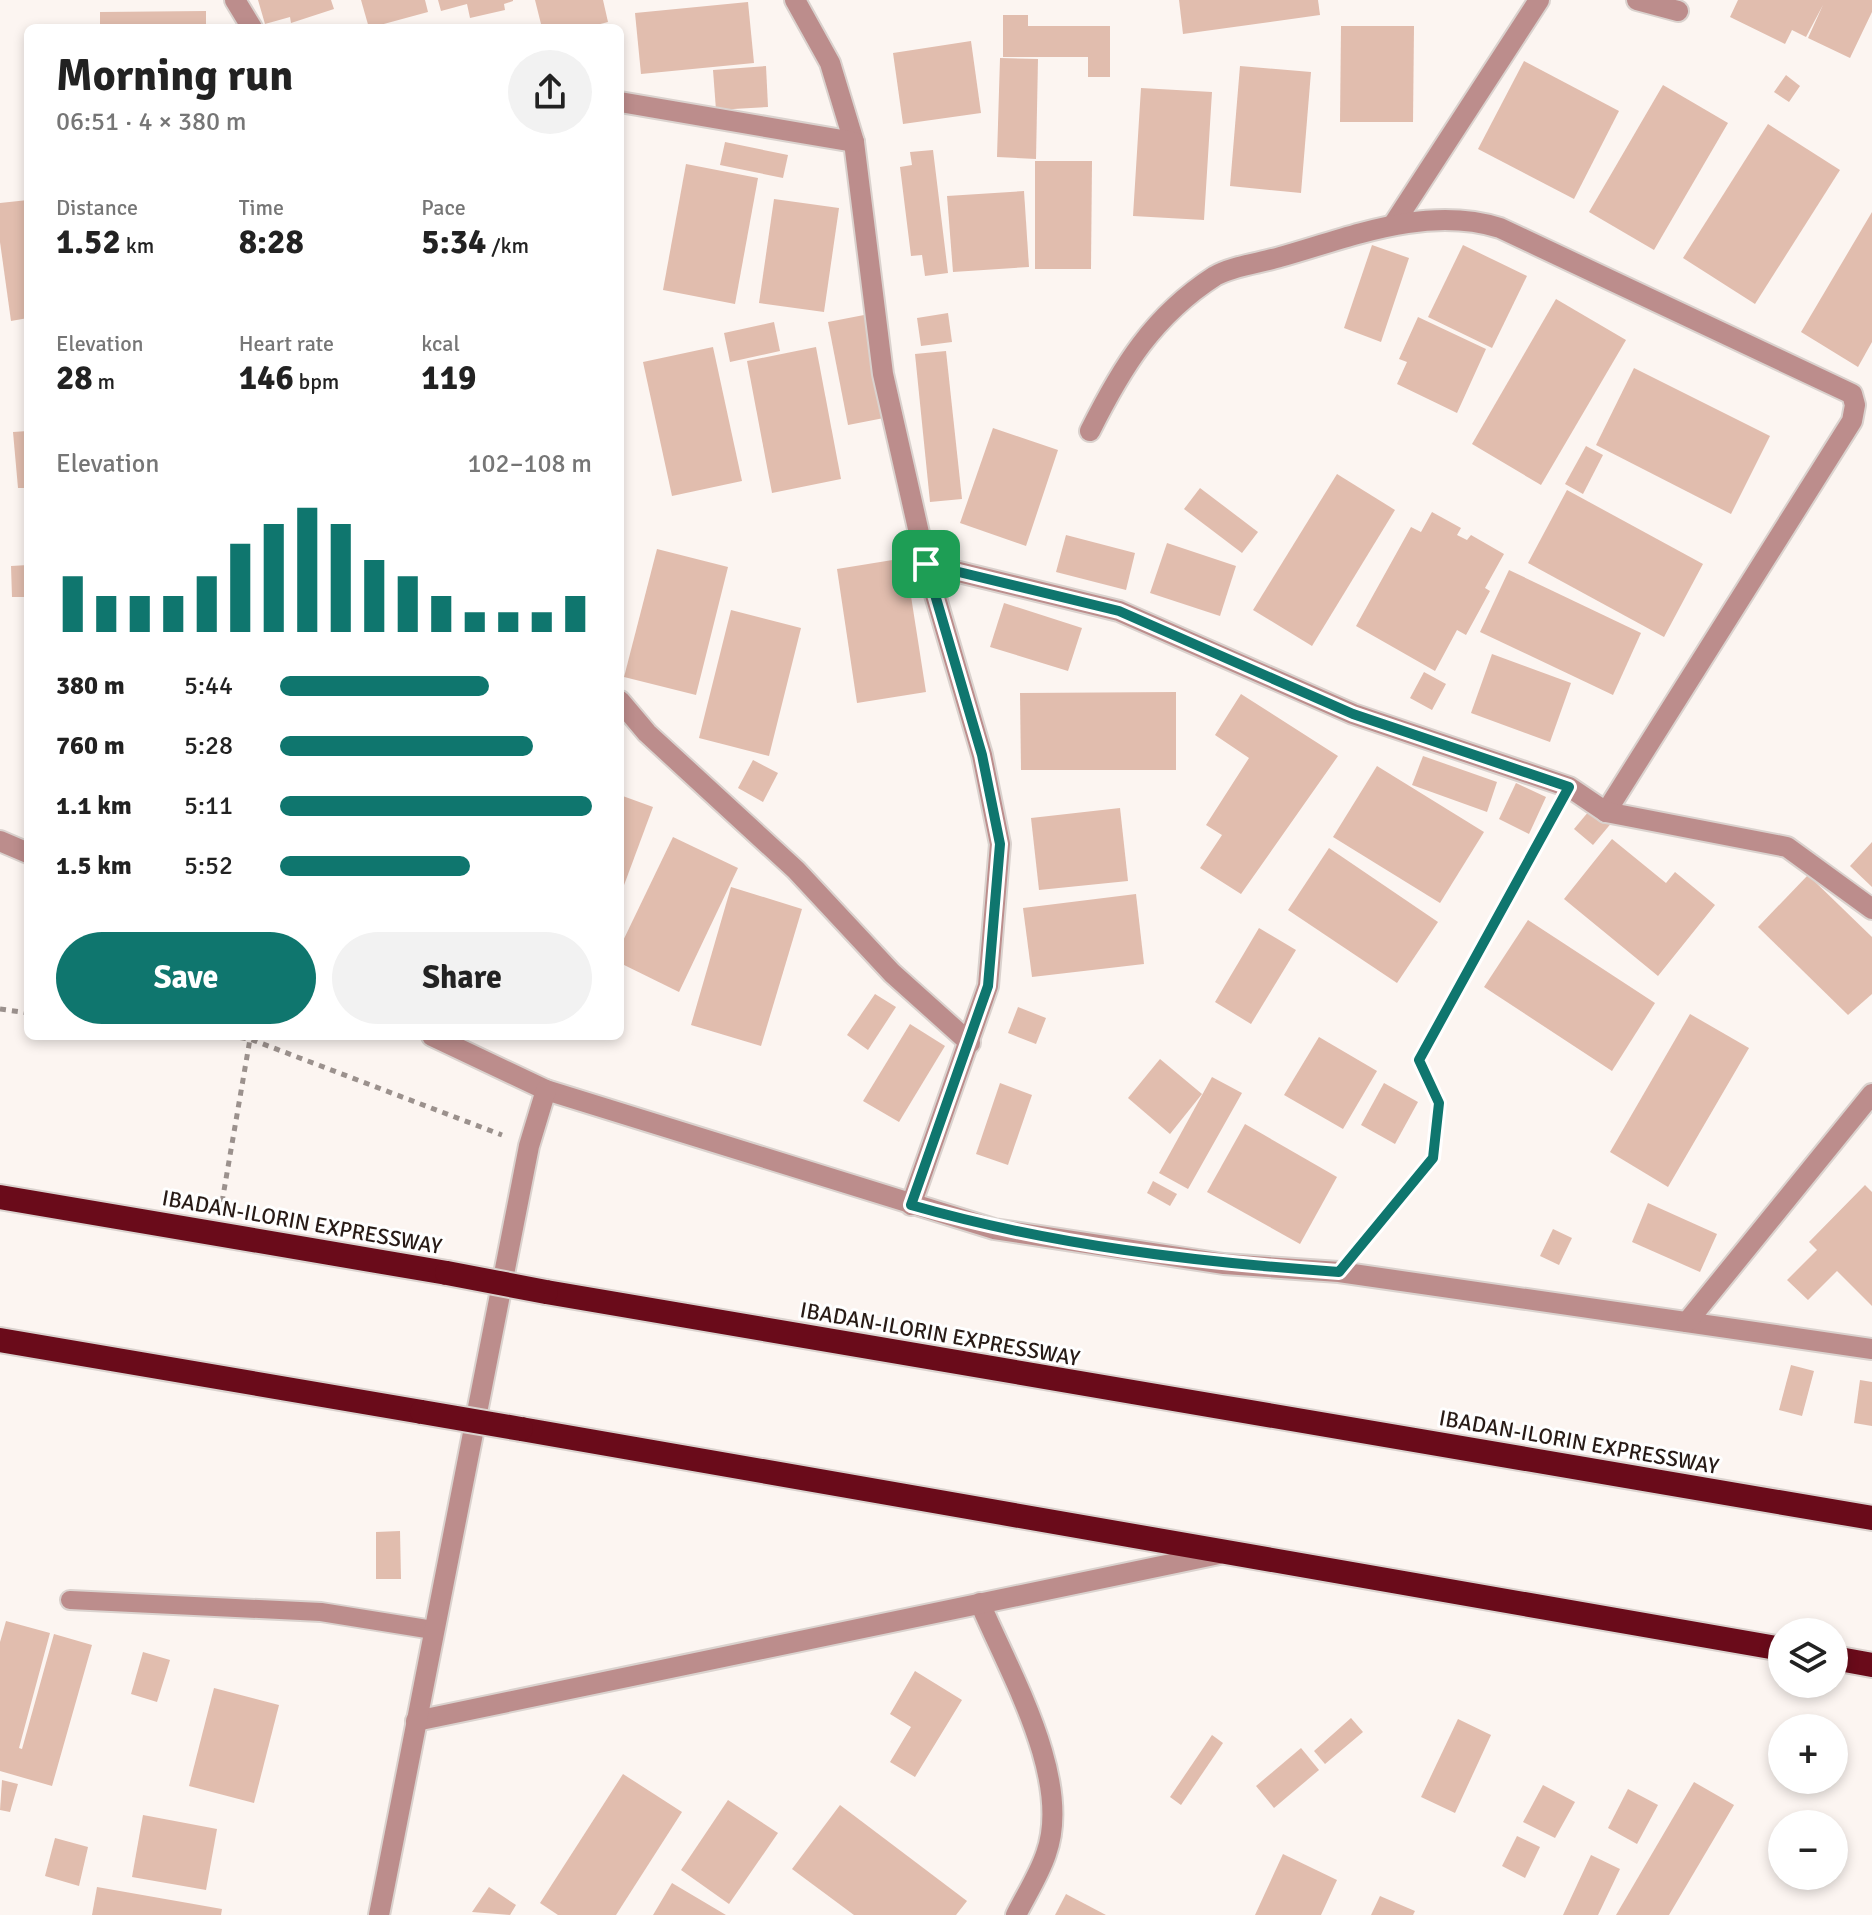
<!DOCTYPE html>
<meta charset="utf-8">
<style>
:root{--surface:#fff;--page:#f2f2f2;--text:#222;--muted:#767676;--accent:#0f766e}
body{margin:0;font-family:Signika,sans-serif;background:var(--page);color:var(--text);height:100vh;display:flex;flex-direction:column;font-size:30px;white-space:nowrap}
*{box-sizing:border-box;margin:0}
p{font-size:26px;color:var(--muted)}
.icon{flex:none;width:44px;height:44px;fill:none;stroke:currentColor;stroke-width:2;stroke-linecap:round;stroke-linejoin:round}
.map{position:relative;flex:1;overflow:hidden}
.panel{position:absolute;left:24px;top:24px;width:600px;height:1016px;display:flex;flex-direction:column;background:var(--surface);border-radius:12px;box-shadow:0 4px 12px #0003}
.panel>*{flex:none}
.fabs{position:absolute;left:1768px;top:1618px;display:grid;gap:16px}
.fabs a{display:grid;place-items:center;width:80px;height:80px;border-radius:50%;background:var(--surface);box-shadow:0 4px 12px #0003;font-size:40px}
.pin{position:absolute;display:grid;place-items:center;width:68px;height:68px;color:#fff;margin:-34px;border-radius:16px;box-shadow:0 4px 12px #0006}
.round{display:grid;place-items:center;flex:none;width:84px;height:84px;border-radius:42px;background:var(--page)}
.headline{display:flex;align-items:center;justify-content:space-between;height:136px;padding:0 32px}
h1{font-size:44px;font-weight:800;line-height:60px}
.figures{display:grid;grid-template-columns:repeat(3,1fr);gap:12px;height:136px;padding:8px 32px}
.figures div{display:grid;align-content:center}
.figures b{font-size:34px;font-weight:800}
.figures small{font-size:22px;font-weight:400}
.figures p{font-size:22px}
.chart{height:224px;padding:16px 32px}
.chart p{display:flex;justify-content:space-between}
.chart svg{width:100%;height:144px;margin-top:8px;stroke:var(--accent);stroke-width:6}
.primary-button{display:flex;gap:16px;margin-top:auto;padding:16px 32px}
.primary-button a{flex:1;height:92px;border-radius:48px;background:var(--accent);color:#fff;font-size:32px;font-weight:800;line-height:92px;text-align:center}
.primary-button a+a{background:var(--page);color:var(--text)}
ul{padding:0 32px;list-style:none;font-size:26px}
li{display:grid;grid-template-columns:128px 96px 1fr;align-items:center;height:60px}
li i{height:20px;border-radius:10px;background:var(--accent)}
.map>svg:first-child{display:block}
</style>
<div class="map">
<svg width="1872" height="1915" viewBox="0 0 1872 1915">
<rect width="100%" height="100%" fill="#fcf5f1"/>
<g fill="#e1bdae">
<path d="M258,0H331L334,9L291,23L290,17L265,24Z"/>
<path d="M361,0H425L428,12L369,28Z"/>
<path d="M438,0H513V1L504,4L505,10L470,18L467,4L441,11Z"/>
<path d="M535,0H603L608,22L585,28H542Z"/>
<path d="M1179,0H1318L1320,15L1183,34Z"/>
<path d="M1738,0H1872V12L1850,58L1808,38L1823,5L1806,37L1792,30L1785,44L1730,17Z"/>
<path d="M748,2L754,63L641,74L635,13Z"/>
<path d="M206,11V28H100V12Z"/>
<path d="M1003,15H1028V26H1110V77H1088V57H1003Z"/>
<path d="M1341,26H1414L1413,122H1340Z"/>
<path d="M971,41L981,113L903,124L893,53Z"/>
<path d="M1000,58L1038,59L1036,159L997,157Z"/>
<path d="M1524,61L1619,111L1574,199L1478,149Z"/>
<path d="M766,66L768,107L716,110L713,70Z"/>
<path d="M1240,66L1311,72L1301,193L1230,186Z"/>
<path d="M1786,75L1800,86L1789,102L1774,92Z"/>
<path d="M1663,85L1728,123L1654,250L1589,212Z"/>
<path d="M1141,88L1212,92L1204,220L1133,216Z"/>
<path d="M1768,124L1840,170L1755,304L1683,258Z"/>
<path d="M725,142L788,155L783,178L720,165Z"/>
<path d="M933,150L948,273L925,276L922,255L911,256L900,167L912,165L910,152Z"/>
<path d="M1035,161H1092L1091,269H1035Z"/>
<path d="M686,164L758,178L735,304L663,290Z"/>
<path d="M1024,191L1029,267L953,272L947,196Z"/>
<path d="M774,199L839,208L824,312L759,303Z"/>
<path d="M28,200V318L11,321L0,242V203Z"/>
<path d="M1872,212V342L1858,367L1801,332Z"/>
<path d="M1372,245L1409,258L1381,342L1344,328Z"/>
<path d="M1463,245L1527,276L1492,348L1428,317Z"/>
<path d="M1556,299L1626,340L1541,485L1472,444Z"/>
<path d="M948,313L952,342L921,346L917,318Z"/>
<path d="M864,315L884,418L848,425L828,322Z"/>
<path d="M1418,317L1486,349L1457,413L1397,384L1407,362L1399,359Z"/>
<path d="M774,322L780,351L730,362L724,333Z"/>
<path d="M713,347L742,481L672,496L643,362Z"/>
<path d="M816,347L841,479L772,493L747,361Z"/>
<path d="M946,351L962,499L930,502L915,354Z"/>
<path d="M1634,368L1770,436L1731,514L1596,445Z"/>
<path d="M993,428L1058,450L1026,546L960,523Z"/>
<path d="M28,431V488H18L13,432Z"/>
<path d="M1586,446L1603,455L1583,494L1565,484Z"/>
<path d="M1337,474L1395,510L1312,646L1253,610Z"/>
<path d="M1200,488L1258,532L1242,553L1184,509Z"/>
<path d="M1567,490L1703,564L1664,637L1528,563Z"/>
<path d="M1432,512L1461,528L1457,535L1467,540L1471,535L1504,554L1485,588L1490,591L1466,635L1457,630L1435,671L1356,626L1411,527L1421,532Z"/>
<path d="M1066,535L1135,553L1126,590L1056,572Z"/>
<path d="M1167,543L1236,566L1220,616L1150,593Z"/>
<path d="M657,549L728,567L696,695L624,677Z"/>
<path d="M905,558L926,692L857,703L837,569Z"/>
<path d="M28,565V597H12L11,566Z"/>
<path d="M1509,570L1641,633L1613,695L1480,632Z"/>
<path d="M1004,603L1082,628L1068,671L990,647Z"/>
<path d="M731,610L801,628L769,756L699,738Z"/>
<path d="M1492,654L1571,683L1550,742L1471,713Z"/>
<path d="M1424,672L1446,684L1432,710L1410,698Z"/>
<path d="M1176,692V770H1021L1020,693Z"/>
<path d="M1241,694L1338,756L1241,894L1200,868L1222,835L1206,825L1249,758L1215,735Z"/>
<path d="M1423,756L1497,782L1487,812L1412,785Z"/>
<path d="M753,760L778,773L763,802L738,788Z"/>
<path d="M1377,766L1484,832L1440,903L1333,837Z"/>
<path d="M1516,783L1546,797L1529,834L1499,819Z"/>
<path d="M620,795L653,807L620,896Z"/>
<path d="M1594,805L1613,821L1593,845L1574,829Z"/>
<path d="M1120,808L1128,881L1039,890L1031,818Z"/>
<path d="M673,837L738,868L679,992L620,963V947Z"/>
<path d="M1612,839L1666,883L1675,872L1715,905L1658,976L1564,899Z"/>
<path d="M1872,842V887L1850,866Z"/>
<path d="M1329,848L1438,922L1397,983L1288,910Z"/>
<path d="M1808,875L1872,937V994L1848,1015L1758,927Z"/>
<path d="M731,887L802,909L761,1046L691,1025Z"/>
<path d="M1136,894L1144,964L1032,977L1023,908Z"/>
<path d="M1528,920L1655,1003L1612,1071L1484,987Z"/>
<path d="M1259,928L1296,950L1251,1024L1215,1002Z"/>
<path d="M875,994L896,1007L868,1050L847,1035Z"/>
<path d="M1018,1007L1046,1018L1036,1044L1008,1033Z"/>
<path d="M1690,1014L1749,1048L1668,1187L1610,1152Z"/>
<path d="M910,1024L945,1046L899,1122L863,1101Z"/>
<path d="M1319,1037L1377,1071L1343,1129L1284,1095Z"/>
<path d="M1160,1059L1202,1094L1170,1134L1128,1098Z"/>
<path d="M1212,1077L1242,1093L1188,1189L1159,1173Z"/>
<path d="M1000,1083L1032,1095L1008,1165L976,1154Z"/>
<path d="M1384,1083L1418,1102L1395,1144L1361,1125Z"/>
<path d="M1245,1124L1337,1177L1300,1244L1207,1192Z"/>
<path d="M1153,1181L1177,1194L1170,1206L1147,1193Z"/>
<path d="M1865,1185L1872,1192V1306L1837,1271L1808,1300L1787,1280L1817,1250L1809,1242Z"/>
<path d="M1648,1203L1717,1234L1700,1272L1632,1242Z"/>
<path d="M1553,1229L1572,1238L1559,1265L1540,1256Z"/>
<path d="M1791,1365L1814,1371L1802,1416L1779,1410Z"/>
<path d="M1860,1380L1872,1382V1426L1854,1423Z"/>
<path d="M400,1531L401,1579H376V1532Z"/>
<path d="M6,1621L50,1633L19,1748L22,1749L54,1634L92,1645L52,1786L0,1771V1642Z"/>
<path d="M143,1652L170,1660L157,1702L131,1694Z"/>
<path d="M915,1671L962,1700L915,1777L890,1762L911,1727L890,1714Z"/>
<path d="M214,1688L279,1705L254,1803L189,1786Z"/>
<path d="M1351,1718L1363,1732L1325,1764L1314,1751Z"/>
<path d="M1458,1719L1491,1735L1455,1813L1421,1797Z"/>
<path d="M1212,1735L1223,1743L1181,1805L1170,1797Z"/>
<path d="M1301,1748L1319,1770L1274,1808L1256,1786Z"/>
<path d="M623,1774L682,1812L616,1915H558L540,1903Z"/>
<path d="M2,1780L18,1784L10,1812L0,1810Z"/>
<path d="M1694,1782L1734,1805L1669,1915H1616Z"/>
<path d="M1543,1785L1575,1802L1555,1838L1523,1822Z"/>
<path d="M1628,1789L1658,1805L1637,1844L1608,1828Z"/>
<path d="M728,1800L778,1833L729,1904L681,1870Z"/>
<path d="M840,1805L967,1901L956,1915H854L792,1869Z"/>
<path d="M143,1815L217,1829L206,1890L132,1877Z"/>
<path d="M1517,1836L1540,1847L1525,1878L1502,1866Z"/>
<path d="M55,1838L88,1847L79,1886L45,1876Z"/>
<path d="M1283,1854L1337,1880L1321,1915H1255Z"/>
<path d="M1591,1855L1620,1869L1598,1915H1563Z"/>
<path d="M672,1883L726,1915H653Z"/>
<path d="M97,1887L222,1909L221,1915H92Z"/>
<path d="M489,1887L516,1905L510,1915L472,1912Z"/>
<path d="M1066,1894L1106,1915H1055Z"/>
<path d="M1380,1896L1415,1911L1413,1915H1371Z"/>
</g>
<g fill="none" stroke-linecap="round" stroke-linejoin="round">
<defs>
<path id="service" d="M70,1600L321,1612L433,1630"/>
<g id="minor">
<path d="M235,0L252,28"/>
<path d="M795,0L830,63L854,142L883,374L926,564L982,755L1000,844L988,986L911,1205"/>
<path d="M1637,0L1678,11"/>
<path d="M620,102L854,142"/>
<path d="M1393,225L1539,0"/>
<path d="M1090,431C1122,367 1153,316 1215,276C1232,266 1260,263 1280,257C1351,237 1426,205 1500,228L1852,394L1855,405L1852,421L1606,812"/>
<path d="M926,564L1119,611L1353,714L1569,787L1606,812L1787,847L1872,909"/>
<path d="M620,701L647,733L796,870L892,973L970,1043"/>
<path d="M0,841L28,853"/>
<path d="M432,1036L546,1090L994,1229L1224,1264L1339,1272L1872,1349"/>
<path d="M1687,1322L1872,1094"/>
<path d="M980,1603C1009,1672 1073,1780 1046,1854C1039,1875 1026,1895 1016,1915"/>
<path d="M416,1721L1219,1554"/>
<path d="M379,1915L529,1146L546,1090"/>
</g>
<g id="motorway">
<path d="M0,1197L447,1273"/>
<path d="M546,1292L1872,1518"/>
<path d="M0,1340L422,1412"/>
<path d="M521,1429L1782,1649"/>
<path d="M1834,1658L1872,1665"/>
</g>
</defs>
<use href="#service" stroke="#dad2ce" stroke-width="22"/>
<use href="#minor" stroke="#dad2ce" stroke-width="24"/>
<use href="#motorway" stroke="#dad2ce" stroke-width="28"/>
<g stroke="#9b918d" stroke-width="5" stroke-dasharray="6 6" stroke-linecap="butt">
<path d="M0,1009L28,1013"/>
<path d="M228,1036L250,1039L502,1135"/>
<path d="M222,1202L250,1039"/>
<path d="M1361,1245L1433,1158L1439,1103L1419,1060L1555,812"/>
</g>
<use href="#service" stroke="#bc8d8c" stroke-width="18"/>
<use href="#minor" stroke="#bc8d8c" stroke-width="20"/>
<use href="#motorway" stroke="#6a0b1a" stroke-width="24"/>
<defs>
<g id="motorway-bridge">
<path d="M447,1273L546,1292"/>
<path d="M422,1412L521,1429"/>
</g>
</defs>
<use href="#motorway-bridge" stroke="#dad2ce" stroke-width="28" stroke-linecap="butt"/>
<use href="#motorway-bridge" stroke="#6a0b1a" stroke-width="24"/>
</g>
<g fill="none" stroke-linecap="round" stroke-linejoin="round">
<defs>
<path id="route" d="M926,564L1119,611L1353,714L1569,787L1419,1060L1439,1103L1433,1158L1339,1272C1195,1262 1050,1245 911,1205L988,986L1000,844L982,755Z"/>
</defs>
<use href="#route" stroke="#fff" stroke-width="16"/>
<use href="#route" stroke="#0f766e" stroke-width="10"/>
</g>
<g text-anchor="middle" dominant-baseline="central" stroke-width="6" stroke-linejoin="round" paint-order="stroke">
<g font-size="22" fill="#281b16" stroke="#fff">
<text transform="translate(302 1222) rotate(10)">IBADAN-ILORIN EXPRESSWAY</text>
<text transform="translate(940 1334) rotate(10)">IBADAN-ILORIN EXPRESSWAY</text>
<text transform="translate(1579 1442) rotate(10)">IBADAN-ILORIN EXPRESSWAY</text>
</g>
</g>
</svg>
<div class="fabs">
<a><svg class="icon" aria-label="layers" viewBox="0 0 24 24"><path d="M12 4l9 5-9 5-9-5zM3 14l9 5 9-5"/></svg></a>
<a>+</a>
<a>−</a>
</div>
<div class="pin" style="left:926px;top:564px;background:#1e9e55"><svg class="icon" aria-label="arrive" viewBox="0 0 24 24"><path d="M6 21V4h12l-3 4 3 4H6"/></svg></div>
<section class="panel">
<div class="headline"><div><h1>Morning run</h1><p>06:51 · 4 × 380 m</p></div><a class="round"><svg class="icon" aria-label="share" viewBox="0 0 24 24"><path d="M12 15V3M7 8l5-5 5 5M5 13v7h14v-7"/></svg></a></div>
<div class="figures">
<div><p>Distance</p><b>1.52<small> km</small></b></div>
<div><p>Time</p><b>8:28</b></div>
<div><p>Pace</p><b>5:34<small> /km</small></b></div>
</div>
<div class="figures">
<div><p>Elevation</p><b>28<small> m</small></b></div>
<div><p>Heart rate</p><b>146<small> bpm</small></b></div>
<div><p>kcal</p><b>119</b></div>
</div>
<div class="chart"><p><span>Elevation</span>102–108 m</p>
<svg viewBox="0 0 160 44" preserveAspectRatio="none"><path d="M5 44V27M15 44V33M25 44V33M35 44V33M45 44V27M55 44V17M65 44V11M75 44V6M85 44V11M95 44V22M105 44V27M115 44V33M125 44V38M135 44V38M145 44V38M155 44V33"/></svg>
</div>
<ul>
<li><b>380 m</b>5:44<i style="width:67%"></i></li>
<li><b>760 m</b>5:28<i style="width:81%"></i></li>
<li><b>1.1 km</b>5:11<i style="width:100%"></i></li>
<li><b>1.5 km</b>5:52<i style="width:61%"></i></li>
</ul>
<div class="primary-button"><a>Save</a><a>Share</a></div>
</section>
</div>
